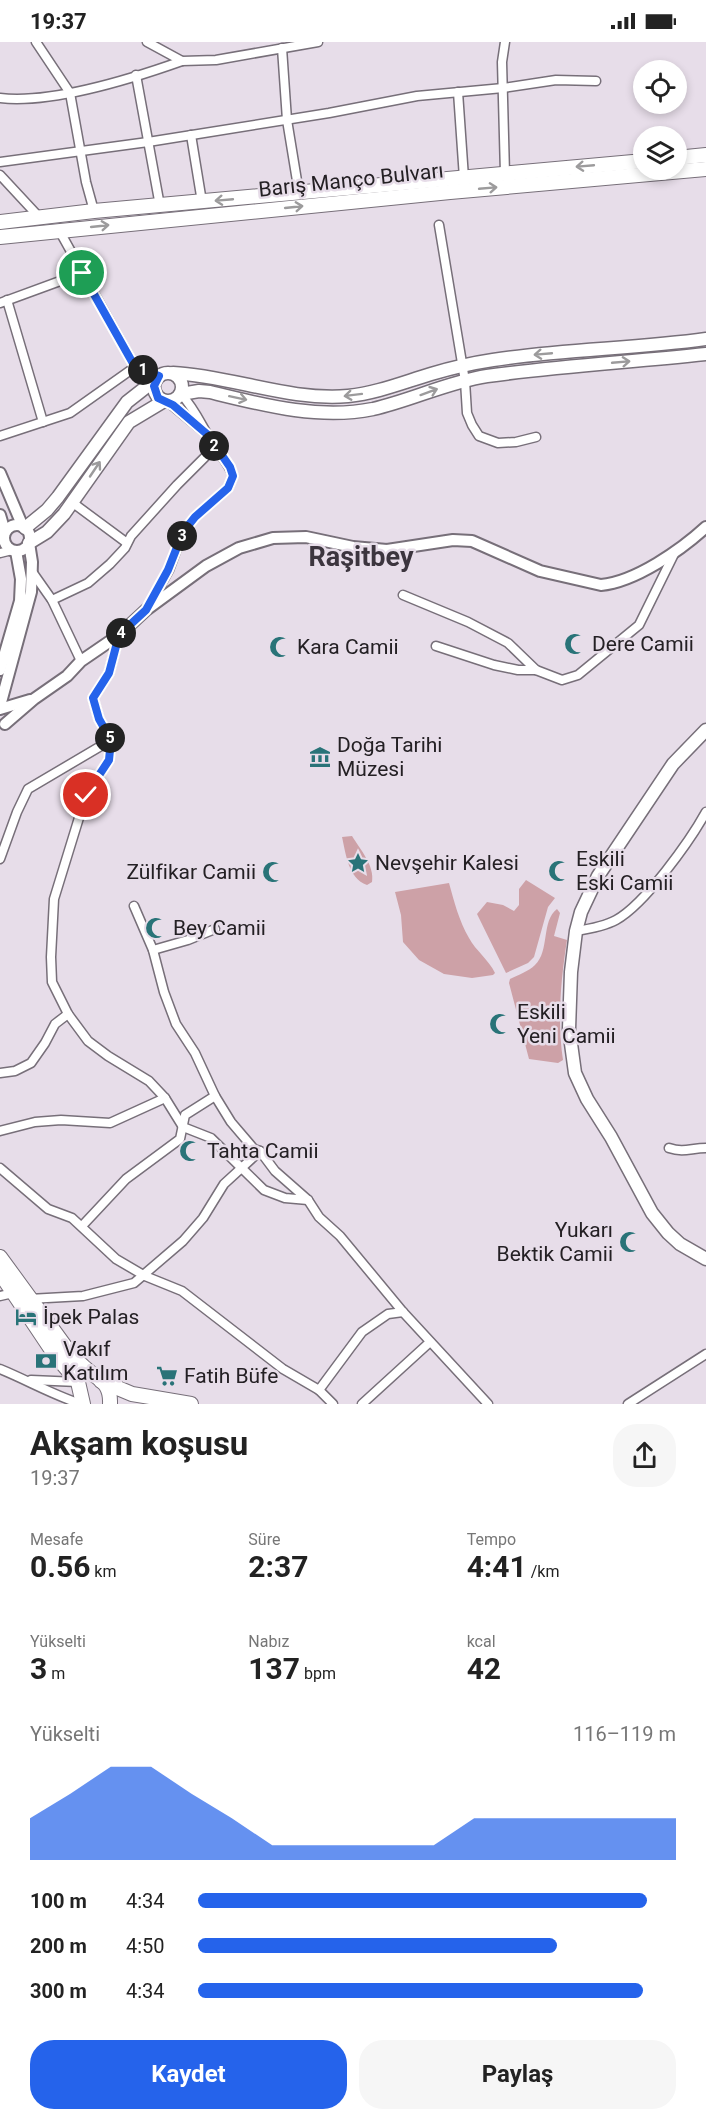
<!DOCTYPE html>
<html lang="tr">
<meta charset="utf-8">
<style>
:root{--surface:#fff;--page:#f6f6f6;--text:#222;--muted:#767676;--accent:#2563eb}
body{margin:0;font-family:Roboto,sans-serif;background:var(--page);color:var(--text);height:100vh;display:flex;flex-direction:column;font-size:22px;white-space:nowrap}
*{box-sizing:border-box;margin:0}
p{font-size:20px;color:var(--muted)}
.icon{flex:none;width:33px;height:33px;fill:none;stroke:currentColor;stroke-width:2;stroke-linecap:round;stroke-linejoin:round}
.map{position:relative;height:1362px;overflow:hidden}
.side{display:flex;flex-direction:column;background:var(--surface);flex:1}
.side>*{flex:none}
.buttons{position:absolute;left:633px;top:18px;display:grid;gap:12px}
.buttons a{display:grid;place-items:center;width:54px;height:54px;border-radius:50%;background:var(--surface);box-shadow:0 3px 9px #0003;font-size:30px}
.pin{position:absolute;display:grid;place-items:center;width:51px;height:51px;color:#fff;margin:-26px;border:3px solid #fff;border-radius:50%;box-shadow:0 2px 6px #0007}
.km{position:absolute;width:30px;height:30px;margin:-15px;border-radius:50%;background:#222;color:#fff;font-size:16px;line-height:30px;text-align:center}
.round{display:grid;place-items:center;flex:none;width:63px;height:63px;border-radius:24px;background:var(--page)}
.head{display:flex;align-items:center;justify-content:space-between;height:102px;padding:0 30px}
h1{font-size:33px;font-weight:700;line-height:45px}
.figures{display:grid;grid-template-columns:repeat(3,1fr);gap:9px;height:102px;padding:6px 30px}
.figures div{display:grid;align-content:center}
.figures b{font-size:30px;font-weight:700}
.figures small{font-size:16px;font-weight:400}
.figures p{font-size:16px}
.chart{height:168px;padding:12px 30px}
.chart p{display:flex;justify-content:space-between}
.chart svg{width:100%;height:108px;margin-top:6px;fill:var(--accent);opacity:.7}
.primary-button{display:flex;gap:12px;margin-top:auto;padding:12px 30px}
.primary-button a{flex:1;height:69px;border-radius:24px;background:var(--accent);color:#fff;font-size:24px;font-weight:700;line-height:69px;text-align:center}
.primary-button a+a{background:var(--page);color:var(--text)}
ul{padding:0 30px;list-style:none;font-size:20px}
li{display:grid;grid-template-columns:96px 72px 1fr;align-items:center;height:45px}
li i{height:15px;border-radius:8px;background:var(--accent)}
.status{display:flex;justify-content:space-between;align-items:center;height:42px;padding:0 30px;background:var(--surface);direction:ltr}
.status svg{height:16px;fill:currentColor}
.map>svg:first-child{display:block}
</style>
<div class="status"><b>19:37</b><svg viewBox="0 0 49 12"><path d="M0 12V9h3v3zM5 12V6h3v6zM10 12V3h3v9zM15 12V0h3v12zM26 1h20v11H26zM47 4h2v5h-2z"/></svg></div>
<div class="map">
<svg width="706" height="1362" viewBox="0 0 706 1362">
<rect width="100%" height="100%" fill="#e7dde9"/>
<g fill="#cda1a7">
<path d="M352,794C360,807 375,824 372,840L367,843C348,836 346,812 342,795Z"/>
<path d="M526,838L555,856L548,865L534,915L528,921L506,931L477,872L487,860L503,863L514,869L519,863V847Z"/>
<path d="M449,841C454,859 459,879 469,896C476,909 489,918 495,931L493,933L472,936L444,932L419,918L403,900L401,873L395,850Z"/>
<path d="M557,867L560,871L554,894L567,898C561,936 557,979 563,1018L558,1021L529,1017L509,941L510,937C518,933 529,929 535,923C550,909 541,879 557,867Z"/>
</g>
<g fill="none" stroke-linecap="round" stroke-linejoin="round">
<defs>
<g id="minor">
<path d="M36,0L70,51L86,140L94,169"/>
<path d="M147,0L182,19L216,18L318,0"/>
<path d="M282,6L287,78L299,151"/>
<path d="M136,33L160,164"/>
<path d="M458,50L464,136"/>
<path d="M0,56C51,62 134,36 182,19"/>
<path d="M191,93L202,160"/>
<path d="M0,120L148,100L329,71L417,54L503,46L556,38L596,39"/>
<path d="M505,132L502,20L505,0"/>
<path d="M0,133L40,176"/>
<path d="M439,183L465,339L467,371L472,383L479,394L498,401L516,400L536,395"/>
<path d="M59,188L135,325L159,334"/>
<path d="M7,258L43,380"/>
<path d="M0,261L82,231"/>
<path d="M168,360L203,389"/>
<path d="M0,394L70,371L135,325"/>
<path d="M73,461L127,501"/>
<path d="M0,497L4,496"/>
<path d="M0,511L12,508"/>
<path d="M33,531L52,558L81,619"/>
<path d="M403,553L468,580L508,601L536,628"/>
<path d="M52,558L88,541L110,522L125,506L131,494L177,443L215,405"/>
<path d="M148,565L169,528L183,490L195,475L228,446L233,434C229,422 222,415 215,405C203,387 196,368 181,352"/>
<path d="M119,593L109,631L93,656L99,677L111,698L109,718L86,753L54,857L51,915L52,940L68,972L88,999L108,1014L149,1039L165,1056L183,1085L211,1096L264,1148L285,1156L308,1158"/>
<path d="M436,604L494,623L518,628H536L562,638L578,633L639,583L675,510"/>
<path d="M0,817L17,770L28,747L111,698"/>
<path d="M134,864L153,908L164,950L176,982L195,1011L215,1054L231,1080L254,1107L260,1109L275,1129L308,1158L319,1175L340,1194L403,1270L488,1362"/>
<path d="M576,889C589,887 605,884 616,878C645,862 690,799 706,770"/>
<path d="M153,908L188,898L215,887"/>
<path d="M0,1031L15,1029L31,1021L45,1001L55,982L68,972"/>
<path d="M0,1089L35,1080L61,1078L110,1081L165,1056"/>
<path d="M669,1106C684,1111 691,1106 706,1106"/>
<path d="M0,1126L48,1167L72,1176L116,1217L145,1234L182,1249L283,1327L319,1348L333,1362"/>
<path d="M82,1184L126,1137L180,1097L185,1073L215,1054"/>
<path d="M0,1254L13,1251"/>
<path d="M29,1257L83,1254L134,1241L183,1199L203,1176L224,1142L260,1109"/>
<path d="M0,1327C27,1338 53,1353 81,1362"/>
<path d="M31,1338L78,1340"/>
<path d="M319,1348L362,1290L388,1272L403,1270"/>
<path d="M362,1362L430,1300"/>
<path d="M628,1362L706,1312"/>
</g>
<g id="tertiary">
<path d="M0,431L23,485"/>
<path d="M0,473L5,490"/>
<circle cx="17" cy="496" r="13"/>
<path d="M0,628L20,559L21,537L16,509"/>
<path d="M0,664L31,550L32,520L29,501"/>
<path d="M0,667L30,658"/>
<path d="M5,682L34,657L67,634L81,619L119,593L146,568L206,524L239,506L273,496L306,495L353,505L387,508L453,498L472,499L540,529L601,543C635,540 681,508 706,485"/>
</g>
<g id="secondary">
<circle cx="168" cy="345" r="14"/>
<path d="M173,331C232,334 288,359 348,354C377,351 404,340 431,332C451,326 473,321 493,318C564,307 635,307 706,297"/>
<path d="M181,352L199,349L210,350C263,363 319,378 373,367C412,358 448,340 487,334C560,324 633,320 706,312"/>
<path d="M25,486L47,468L58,455L127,360L155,338"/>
<path d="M29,501L47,490L64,472L129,380L164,359"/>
<path d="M706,688L673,722L598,834L581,870L576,889L571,930L569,987L575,1031L587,1057L611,1095L652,1171L668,1191L680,1202L706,1217"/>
</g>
<g id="primary">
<path d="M0,1215L70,1311C75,1316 79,1321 84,1325C98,1338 111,1339 110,1362"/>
<path d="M0,1231L55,1313L78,1340L83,1362"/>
<path d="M101,1339L132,1352L191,1362"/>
</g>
<g id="trunk">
<path d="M676,116L706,113"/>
<path d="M0,180L94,169L644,119"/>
<path d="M0,195L450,150L706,127"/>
</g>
</defs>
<use href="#minor" stroke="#776f79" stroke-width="11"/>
<use href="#tertiary" stroke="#776f79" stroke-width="14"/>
<use href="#secondary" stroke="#776f79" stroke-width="15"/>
<use href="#primary" stroke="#776f79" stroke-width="16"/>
<use href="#trunk" stroke="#776f79" stroke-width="16"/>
<use href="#minor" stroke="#fff" stroke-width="8"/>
<use href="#tertiary" stroke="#fff" stroke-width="10"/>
<use href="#secondary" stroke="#fff" stroke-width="12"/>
<use href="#primary" stroke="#fff" stroke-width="14"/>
<use href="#trunk" stroke="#fff" stroke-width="14"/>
</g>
<defs><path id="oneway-shaft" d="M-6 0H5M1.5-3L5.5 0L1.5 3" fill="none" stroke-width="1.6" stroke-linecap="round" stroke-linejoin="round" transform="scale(1.5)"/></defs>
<g stroke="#9c9b9c">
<use href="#oneway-shaft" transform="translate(585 124) rotate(175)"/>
<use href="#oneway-shaft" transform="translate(488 146) rotate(-5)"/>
<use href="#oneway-shaft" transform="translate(224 158) rotate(175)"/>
<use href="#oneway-shaft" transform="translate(294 165) rotate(-6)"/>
<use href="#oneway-shaft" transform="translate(100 184) rotate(-6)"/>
<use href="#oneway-shaft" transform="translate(543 312) rotate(175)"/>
<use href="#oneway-shaft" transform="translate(621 320) rotate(-5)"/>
<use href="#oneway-shaft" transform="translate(429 350) rotate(-20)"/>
<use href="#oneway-shaft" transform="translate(353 353) rotate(173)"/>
<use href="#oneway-shaft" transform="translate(238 356) rotate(12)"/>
<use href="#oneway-shaft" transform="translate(95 427) rotate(-56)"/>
</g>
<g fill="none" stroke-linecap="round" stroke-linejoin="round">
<defs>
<path id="route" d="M82,231L135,325L159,334L154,344L158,356L173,363L208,393L230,425L233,434L228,446L195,475L183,490L168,528L146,568L119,593L109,631L93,656L99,677L111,698L109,718L86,753"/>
</defs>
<use href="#route" stroke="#fff" stroke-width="12"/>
<use href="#route" stroke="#2563eb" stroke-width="8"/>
</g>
<defs>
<symbol id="mosque-bare" viewBox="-9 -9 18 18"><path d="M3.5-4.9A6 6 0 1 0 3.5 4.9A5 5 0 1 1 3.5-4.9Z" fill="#297378" stroke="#e7dde9" stroke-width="2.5" paint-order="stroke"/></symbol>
<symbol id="museum-bare" viewBox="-9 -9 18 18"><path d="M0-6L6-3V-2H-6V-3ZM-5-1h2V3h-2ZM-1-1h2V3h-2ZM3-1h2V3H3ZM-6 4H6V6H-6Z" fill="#297378" stroke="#e7dde9" stroke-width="2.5" paint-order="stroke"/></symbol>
<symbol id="sight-bare" viewBox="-9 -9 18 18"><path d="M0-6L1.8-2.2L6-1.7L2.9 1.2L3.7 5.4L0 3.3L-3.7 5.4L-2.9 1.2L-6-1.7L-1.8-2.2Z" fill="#297378" stroke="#e7dde9" stroke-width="2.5" paint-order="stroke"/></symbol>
<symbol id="hotel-bare" viewBox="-9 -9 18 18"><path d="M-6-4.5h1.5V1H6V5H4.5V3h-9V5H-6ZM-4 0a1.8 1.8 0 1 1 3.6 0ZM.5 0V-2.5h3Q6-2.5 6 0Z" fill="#297378" stroke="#e7dde9" stroke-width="2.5" paint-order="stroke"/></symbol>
<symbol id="bank-bare" viewBox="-9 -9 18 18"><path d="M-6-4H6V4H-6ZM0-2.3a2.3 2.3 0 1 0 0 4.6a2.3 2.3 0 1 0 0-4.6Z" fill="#297378" stroke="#e7dde9" stroke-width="2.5" paint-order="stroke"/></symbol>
<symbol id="supermarket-bare" viewBox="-9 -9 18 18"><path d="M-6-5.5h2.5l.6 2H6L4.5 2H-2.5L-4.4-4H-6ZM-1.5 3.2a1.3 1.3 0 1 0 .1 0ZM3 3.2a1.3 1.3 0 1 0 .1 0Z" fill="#297378" stroke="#e7dde9" stroke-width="2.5" paint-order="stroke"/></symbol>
</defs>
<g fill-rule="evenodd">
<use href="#mosque-bare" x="560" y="587" width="30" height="30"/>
<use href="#mosque-bare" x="265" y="590" width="30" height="30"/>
<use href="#museum-bare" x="305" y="700" width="30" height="30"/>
<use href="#sight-bare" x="343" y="806" width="30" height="30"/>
<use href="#mosque-bare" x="544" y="814" width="30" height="30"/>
<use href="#mosque-bare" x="258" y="815" width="30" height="30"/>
<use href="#mosque-bare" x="141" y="871" width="30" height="30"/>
<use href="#mosque-bare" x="485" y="967" width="30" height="30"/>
<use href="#mosque-bare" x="175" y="1094" width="30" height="30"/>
<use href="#mosque-bare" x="615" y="1185" width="30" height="30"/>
<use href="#hotel-bare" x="11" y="1260" width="30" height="30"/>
<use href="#bank-bare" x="31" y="1304" width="30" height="30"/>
<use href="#supermarket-bare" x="152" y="1319" width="30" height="30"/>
</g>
<g text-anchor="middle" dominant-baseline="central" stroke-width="5" stroke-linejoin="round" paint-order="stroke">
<g font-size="21" fill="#242024" stroke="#e7dde9">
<text transform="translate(351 138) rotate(-6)">Barış Manço Bulvarı</text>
</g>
<g font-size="21" fill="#242024" stroke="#e7dde9" text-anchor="start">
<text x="592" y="602">Dere Camii</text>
<text x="297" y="605">Kara Camii</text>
<text x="337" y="703">Doğa Tarihi<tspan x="337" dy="24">Müzesi</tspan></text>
<text x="576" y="817">Eskili<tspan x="576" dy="24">Eski Camii</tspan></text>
<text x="375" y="821">Nevşehir Kalesi</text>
<text x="256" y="830" text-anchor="end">Zülfikar Camii</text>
<text x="173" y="886">Bey Camii</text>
<text x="517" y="970">Eskili<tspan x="517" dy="24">Yeni Camii</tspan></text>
<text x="207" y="1109">Tahta Camii</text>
<text x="613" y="1188" text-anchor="end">Yukarı<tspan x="613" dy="24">Bektik Camii</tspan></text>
<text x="43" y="1275">İpek Palas</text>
<text x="63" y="1307">Vakıf<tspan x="63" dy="24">Katılım</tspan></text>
<text x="184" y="1334">Fatih Büfe</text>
</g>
<g font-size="27" font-weight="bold" fill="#3c353e" stroke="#e7dde9">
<text x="361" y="515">Raşitbey</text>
</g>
</g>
</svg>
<div class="buttons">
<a><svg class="icon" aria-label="locate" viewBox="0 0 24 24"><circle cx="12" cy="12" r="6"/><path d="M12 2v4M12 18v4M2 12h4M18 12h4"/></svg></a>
<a><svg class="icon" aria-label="layers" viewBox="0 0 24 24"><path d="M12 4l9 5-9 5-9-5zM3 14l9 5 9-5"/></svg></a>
</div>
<div class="pin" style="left:82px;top:231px;background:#1e9e55"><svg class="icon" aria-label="arrive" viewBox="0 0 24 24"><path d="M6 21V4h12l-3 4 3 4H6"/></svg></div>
<div class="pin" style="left:86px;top:753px;background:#d93025"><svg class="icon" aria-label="check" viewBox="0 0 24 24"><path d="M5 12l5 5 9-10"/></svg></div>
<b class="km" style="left:143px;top:328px">1</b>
<b class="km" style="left:214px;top:404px">2</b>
<b class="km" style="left:182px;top:494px">3</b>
<b class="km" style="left:121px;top:591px">4</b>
<b class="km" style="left:110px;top:696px">5</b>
</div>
<section class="side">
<div class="head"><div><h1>Akşam koşusu</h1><p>19:37</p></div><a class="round"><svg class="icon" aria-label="share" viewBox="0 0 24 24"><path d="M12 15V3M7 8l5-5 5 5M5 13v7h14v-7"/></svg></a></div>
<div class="figures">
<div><p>Mesafe</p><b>0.56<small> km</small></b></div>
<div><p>Süre</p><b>2:37</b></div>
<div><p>Tempo</p><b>4:41<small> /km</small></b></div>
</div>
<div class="figures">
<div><p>Yükselti</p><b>3<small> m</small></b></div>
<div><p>Nabız</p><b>137<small> bpm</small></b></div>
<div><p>kcal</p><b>42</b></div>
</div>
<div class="chart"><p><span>Yükselti</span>116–119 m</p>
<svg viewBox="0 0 160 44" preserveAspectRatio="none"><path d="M0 44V27L10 17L20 6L30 6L40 17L50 27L60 38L70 38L80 38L90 38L100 38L110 27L120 27L130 27L140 27L150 27L160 27V44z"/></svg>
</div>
<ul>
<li><b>100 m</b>4:34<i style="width:94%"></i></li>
<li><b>200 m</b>4:50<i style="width:75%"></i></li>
<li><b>300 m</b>4:34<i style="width:93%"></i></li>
</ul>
<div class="primary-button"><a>Kaydet</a><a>Paylaş</a></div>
</section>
